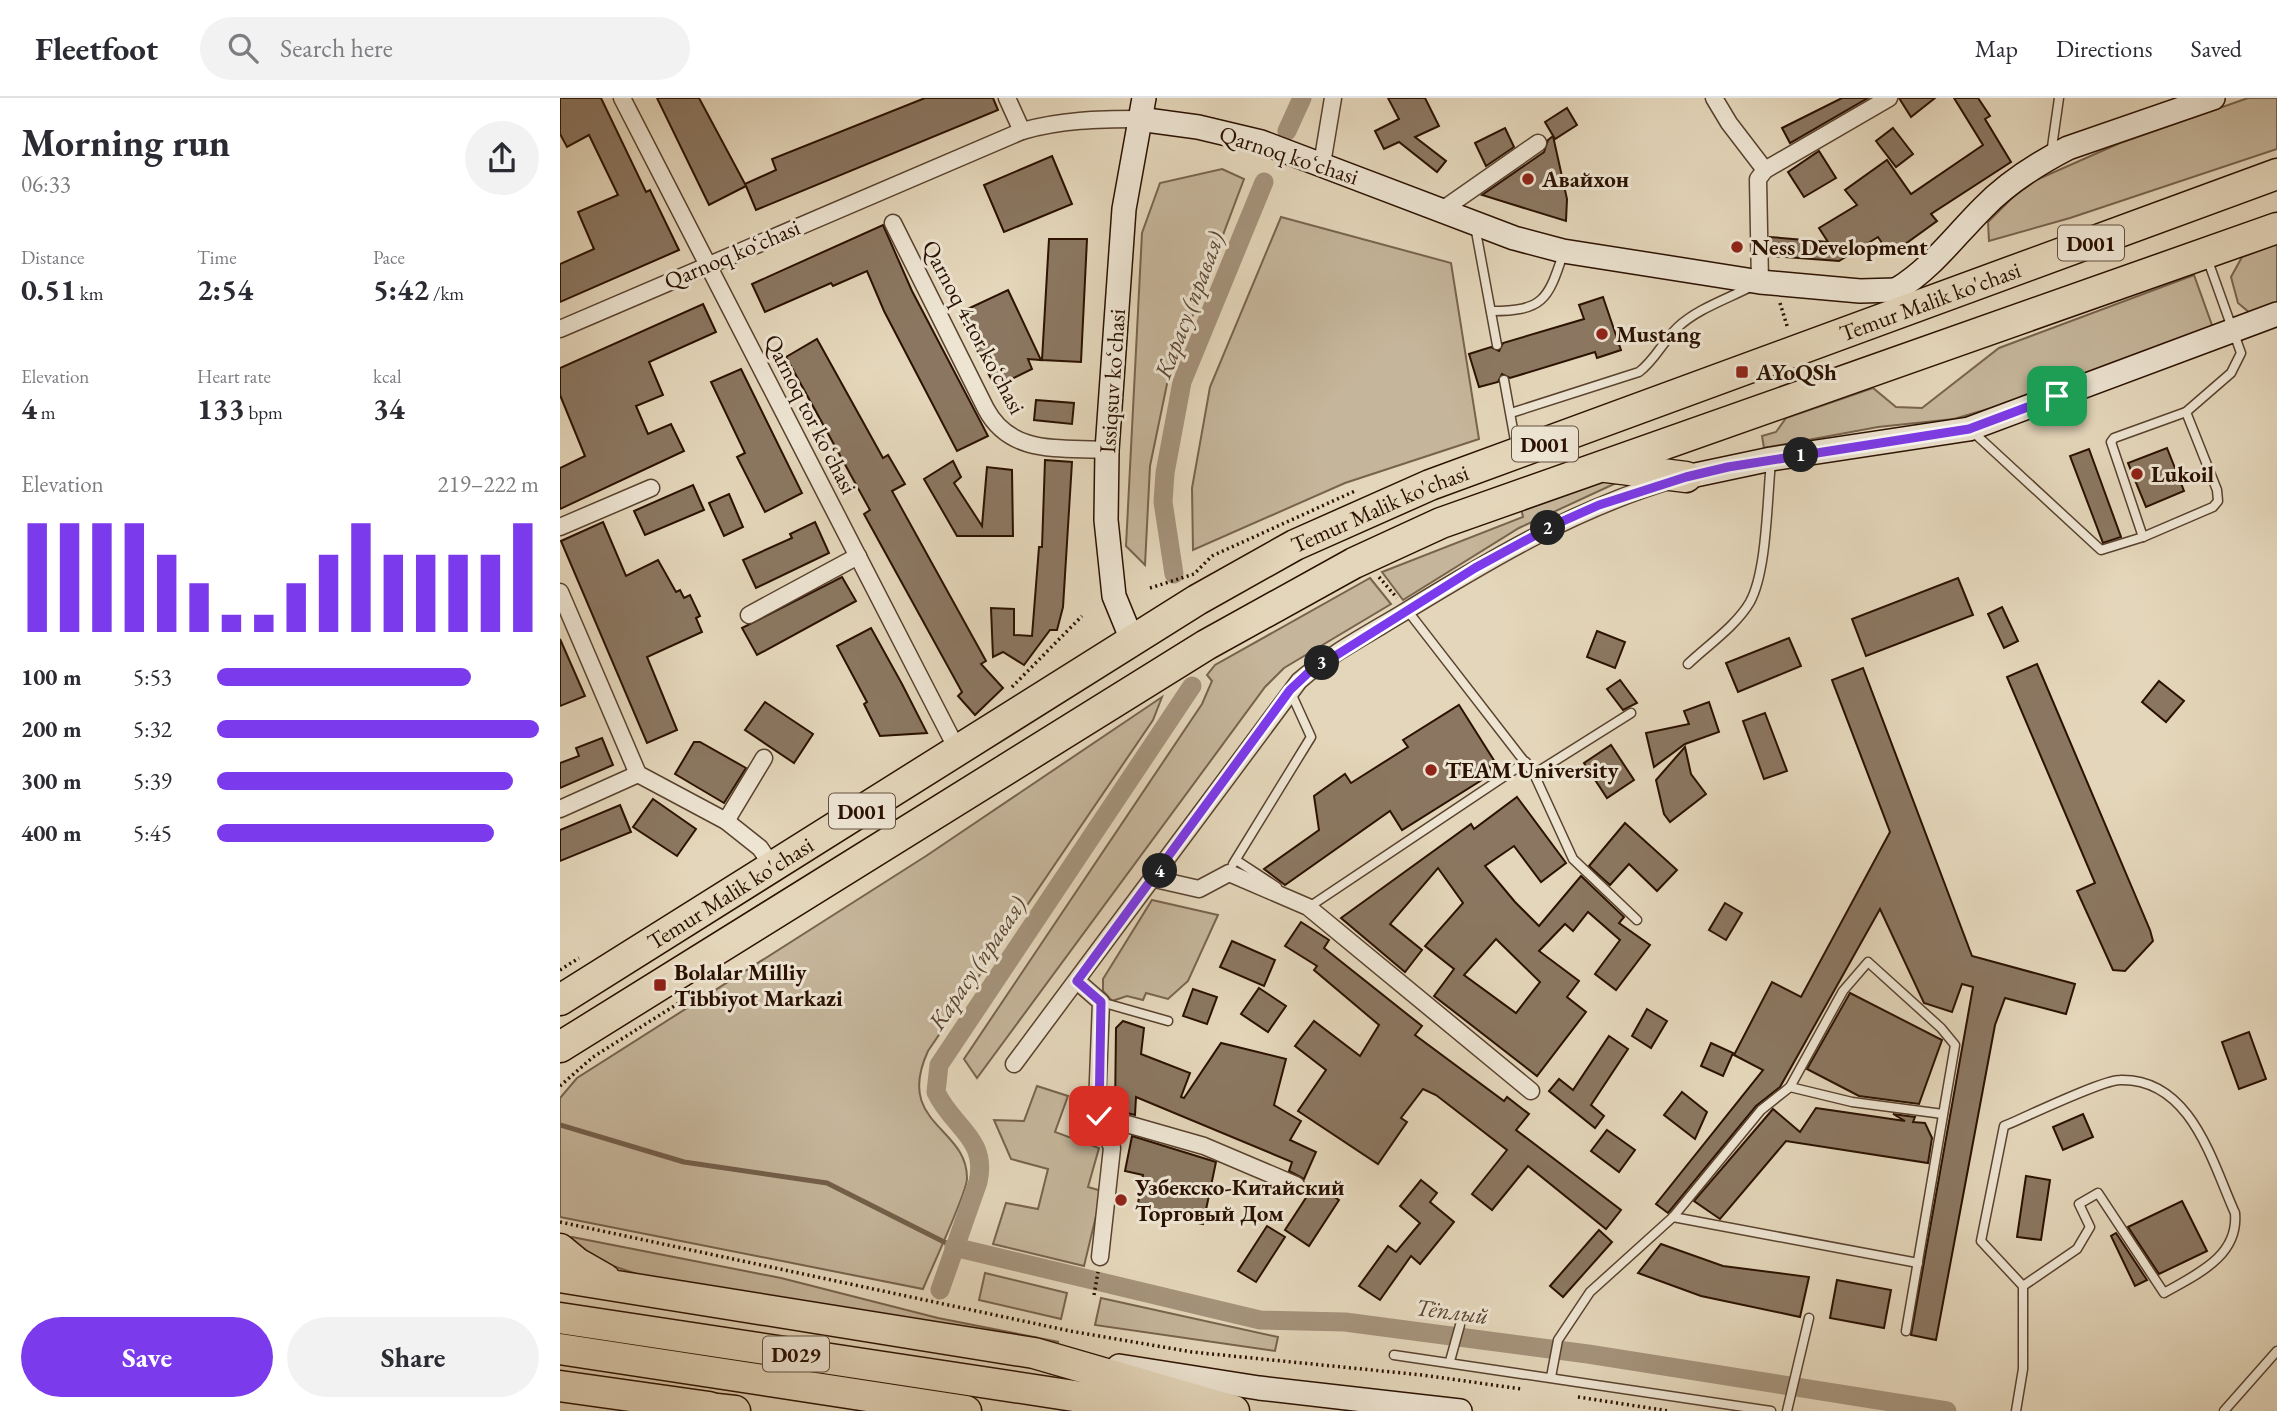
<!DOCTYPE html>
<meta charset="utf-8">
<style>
:root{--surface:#fff;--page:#f2f2f3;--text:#2b2b33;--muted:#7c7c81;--line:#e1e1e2;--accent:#7c3aed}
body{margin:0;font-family:"EB Garamond",serif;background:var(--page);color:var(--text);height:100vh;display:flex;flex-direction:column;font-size:26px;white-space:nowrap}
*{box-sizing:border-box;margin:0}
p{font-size:23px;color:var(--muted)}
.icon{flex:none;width:38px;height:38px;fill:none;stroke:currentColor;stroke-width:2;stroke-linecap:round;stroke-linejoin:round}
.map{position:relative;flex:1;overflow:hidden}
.side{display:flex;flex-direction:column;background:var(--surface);width:560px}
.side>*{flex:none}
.pin{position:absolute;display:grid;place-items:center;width:60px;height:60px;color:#fff;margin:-30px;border-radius:14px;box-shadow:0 4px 10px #0006}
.km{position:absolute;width:35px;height:35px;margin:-18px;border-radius:50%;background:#222;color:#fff;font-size:19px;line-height:35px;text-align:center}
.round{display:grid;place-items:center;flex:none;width:74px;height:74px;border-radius:37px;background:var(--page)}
.summary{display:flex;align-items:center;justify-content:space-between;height:119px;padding:0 21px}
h1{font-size:38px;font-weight:700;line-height:52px}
.figures{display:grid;grid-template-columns:repeat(3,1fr);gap:10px;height:119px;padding:7px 21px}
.figures div{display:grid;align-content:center}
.figures b{font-size:30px;font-weight:700}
.figures small{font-size:19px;font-weight:400}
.figures p{font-size:19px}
.chart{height:196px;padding:14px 21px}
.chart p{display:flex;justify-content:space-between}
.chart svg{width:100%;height:126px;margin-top:7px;stroke:var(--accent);stroke-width:6}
.primary-button{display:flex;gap:14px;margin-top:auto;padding:14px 21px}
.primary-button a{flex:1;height:80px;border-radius:42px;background:var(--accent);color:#fff;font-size:28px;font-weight:700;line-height:80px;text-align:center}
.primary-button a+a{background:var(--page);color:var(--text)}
ul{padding:0 21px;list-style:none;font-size:23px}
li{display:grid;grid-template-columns:112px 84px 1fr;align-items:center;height:52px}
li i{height:18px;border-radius:9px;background:var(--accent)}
header{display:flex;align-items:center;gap:42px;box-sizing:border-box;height:98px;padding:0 35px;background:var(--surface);border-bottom:2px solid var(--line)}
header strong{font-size:33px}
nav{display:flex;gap:38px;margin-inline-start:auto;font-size:24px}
.search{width:490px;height:63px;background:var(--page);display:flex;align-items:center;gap:18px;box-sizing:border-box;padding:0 24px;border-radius:38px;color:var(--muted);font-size:26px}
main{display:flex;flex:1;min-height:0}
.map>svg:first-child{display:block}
</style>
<header>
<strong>Fleetfoot</strong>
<div class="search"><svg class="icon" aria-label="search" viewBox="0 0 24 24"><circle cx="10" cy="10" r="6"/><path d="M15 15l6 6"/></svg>Search here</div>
<nav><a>Map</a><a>Directions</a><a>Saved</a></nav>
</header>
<main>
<section class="side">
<div class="summary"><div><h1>Morning run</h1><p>06:33</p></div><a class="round"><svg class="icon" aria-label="share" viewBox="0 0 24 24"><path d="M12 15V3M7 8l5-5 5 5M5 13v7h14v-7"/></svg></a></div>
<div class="figures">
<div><p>Distance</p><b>0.51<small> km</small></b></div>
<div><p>Time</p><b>2:54</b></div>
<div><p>Pace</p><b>5:42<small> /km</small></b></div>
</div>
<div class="figures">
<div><p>Elevation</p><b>4<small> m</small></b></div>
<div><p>Heart rate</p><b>133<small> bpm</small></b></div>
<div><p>kcal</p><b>34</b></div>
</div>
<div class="chart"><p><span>Elevation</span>219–222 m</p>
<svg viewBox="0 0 160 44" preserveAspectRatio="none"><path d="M5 44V6M15 44V6M25 44V6M35 44V6M45 44V17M55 44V27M65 44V38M75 44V38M85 44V27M95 44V17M105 44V6M115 44V17M125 44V17M135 44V17M145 44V17M155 44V6"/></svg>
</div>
<ul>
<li><b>100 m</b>5:53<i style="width:79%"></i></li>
<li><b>200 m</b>5:32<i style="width:100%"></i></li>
<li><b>300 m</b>5:39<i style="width:92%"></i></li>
<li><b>400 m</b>5:45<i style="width:86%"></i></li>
</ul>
<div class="primary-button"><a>Save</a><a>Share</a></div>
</section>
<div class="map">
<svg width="1717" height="1313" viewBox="0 0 1717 1313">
<rect width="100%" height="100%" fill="#e4d6ba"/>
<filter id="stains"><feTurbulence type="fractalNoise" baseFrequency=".00286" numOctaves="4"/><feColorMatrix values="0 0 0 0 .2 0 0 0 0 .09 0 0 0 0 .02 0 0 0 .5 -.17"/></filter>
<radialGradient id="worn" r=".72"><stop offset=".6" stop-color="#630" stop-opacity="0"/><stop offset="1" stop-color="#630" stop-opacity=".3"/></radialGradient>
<g fill="#c5b59a" stroke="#78634d" stroke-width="2">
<path d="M1688,0H1717V51L1510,120L1429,143L1428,124L1465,87L1560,45Z"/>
<path d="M662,71L684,81L607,286L590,368L585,467L566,448L582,135L600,85Z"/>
<path d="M721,119L891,165L919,341L785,385L633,452L632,390L650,289Z"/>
<path d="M1717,146V205L1690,215L1678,205L1671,179L1682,159Z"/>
<path d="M1634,177L1653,230L1448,305L1394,321L1318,329L1204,350L1202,338L1216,334L1226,320L1313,290L1336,309L1362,310L1439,250Z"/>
<path d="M1067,380L959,430L843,502L822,474L963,419L961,410L1039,382Z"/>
<path d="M810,480L831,506L724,570L705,589L417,980L404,961L642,606L652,583L647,577L655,567Z"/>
<path d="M602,599L593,622L368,953C334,1027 408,1028 407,1081C406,1097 371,1171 363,1191L0,1119V1000L17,980L366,758Z"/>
<path d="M592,802L658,817L628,883L608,901L586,895L583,902L567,898L552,903L543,893V881Z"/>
<path d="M477,988L508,998L495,1034L539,1050L528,1089L542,1093L524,1168L433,1146L446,1105L478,1111L488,1071L451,1061L434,1022L464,1023Z"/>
<path d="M12,1139L221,1180L378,1220L499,1244L343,1223L80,1177L41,1164L8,1141Z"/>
<path d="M425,1175L507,1195L501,1221L419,1202Z"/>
<path d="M541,1200L718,1239L715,1253L535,1227Z"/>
</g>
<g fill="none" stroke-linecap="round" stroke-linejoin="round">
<path stroke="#745f4a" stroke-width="5" d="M0,1027L124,1064L267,1085L394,1149"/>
<g stroke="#a5937b" stroke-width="19">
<path d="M727,33L742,0"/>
<path d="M614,476L603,404L605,375L622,284L704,84"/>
<path d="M394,1149L700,1222L785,1224L1028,1256L1387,1313"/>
<path d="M380,1192L418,1084C428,1040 392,1029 376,994L379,967L632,588"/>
</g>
</g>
<g fill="#8b7761" stroke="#2b1100" stroke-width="2" fill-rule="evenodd">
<path d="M0,0H41L86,94L90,92L119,152L0,204V166L34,151L18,114L58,97L29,37L7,49L0,36Z"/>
<path d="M97,0H139L185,86L216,72L212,61L365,0H433L438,12L196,112L186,88L149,107Z"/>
<path d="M828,0H865L879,28L855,39L886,63L877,74L839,44L824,51L815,33L839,21Z"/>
<path d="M1282,0H1308L1230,45L1222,30Z"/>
<path d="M1339,0H1375L1351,19Z"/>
<path d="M1394,0H1418L1430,18L1425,21L1451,64L1371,116L1377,123L1330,157L1318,139L1279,163L1210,158V139L1268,144L1259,130L1297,107L1285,92L1327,62L1351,96L1423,47Z"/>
<path d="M1007,10L1017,27L995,41L985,24Z"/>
<path d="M945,30L954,49L926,68L915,45Z"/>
<path d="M1333,30L1353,56L1336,69L1316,43Z"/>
<path d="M993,38L1007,101L1006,123L922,97L984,54L988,42Z"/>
<path d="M1259,53L1276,80L1244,99L1228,74Z"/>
<path d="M492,58L512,106L444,134L424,87Z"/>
<path d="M323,127L352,193L428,338L397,353L324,213L307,173L273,188L271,185L205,214L192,186Z"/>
<path d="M489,141H527L521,264L482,262Z"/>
<path d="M448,192L481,262L468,261L472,271L435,289L399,215Z"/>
<path d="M1043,199L1061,252L1037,260L1035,254L950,280L942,276L938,284L919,289L909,256L931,249L939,253L943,245L1024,221L1019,207Z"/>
<path d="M143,206L156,234L89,264L103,297L76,308L88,336L111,326L124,353L0,411V370L25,358L0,297V270Z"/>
<path d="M257,241L323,360L328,357L345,386L332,393L426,563L421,566L443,590L415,617L398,598L402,594L304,416L310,412L226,259Z"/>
<path d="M181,271L242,395L205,414L177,359L185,355L151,284Z"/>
<path d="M476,302L514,305L512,326L474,322Z"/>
<path d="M1607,350L1624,393L1586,409L1568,365Z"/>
<path d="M1529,351L1561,439L1543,445L1510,358Z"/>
<path d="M485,362L512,364L503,509L497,532H490L464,567L443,554L433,559L431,510L454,511V537L472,538L479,449H482Z"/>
<path d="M393,363L401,379L394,385L422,428L427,369L452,372L453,438H397L364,381Z"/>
<path d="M133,387L144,412L85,437L74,413Z"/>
<path d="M169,396L183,429L164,438L149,405Z"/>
<path d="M43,424L66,478L98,462L116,494L120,492L124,500L130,497L140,518L136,520L142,534L87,559L117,632L87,645L1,443Z"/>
<path d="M255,424L269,455L196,490L183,462L232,440L230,436Z"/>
<path d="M282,479L296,503L197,557L182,530Z"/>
<path d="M1398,480L1413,517L1306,558L1292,521Z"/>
<path d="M1442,509L1458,543L1444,550L1428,516Z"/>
<path d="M311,530L342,586L367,635L320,638L304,606L307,604L277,548Z"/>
<path d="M1037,533L1065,544L1055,570L1027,559Z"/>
<path d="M1229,540L1241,568L1178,594L1166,565Z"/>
<path d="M0,541L25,598L0,608Z"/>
<path d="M1477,566L1590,832L1593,843L1565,873L1553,872L1517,793L1535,785L1447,579Z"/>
<path d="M1303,570L1412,858L1515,886L1506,916L1445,900L1435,927L1376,1242L1351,1237L1413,889L1402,886L1392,914L1364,905L1320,811L1220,989L1196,1008L1108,1115L1096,1106L1203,972L1174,957L1212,884L1241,899L1330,734L1272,582Z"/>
<path d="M1060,582L1077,605L1063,612L1047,591Z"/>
<path d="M1599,583L1624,603L1606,624L1582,604Z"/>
<path d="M205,604L253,636L234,665L185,632Z"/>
<path d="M1149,604L1159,634L1125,646L1094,669L1086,635L1129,626L1124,613Z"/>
<path d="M899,607L935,664L929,668L933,675L842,732L830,713L725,787L704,771L759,732L754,698L785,676L791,685L848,649L843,642Z"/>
<path d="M1205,615L1227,673L1204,681L1183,623Z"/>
<path d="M42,640L53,667L0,690V665L19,658L16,650Z"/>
<path d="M134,644H140L186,670L164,705L115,676Z"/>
<path d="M1051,647L1074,682L1047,700L1024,665Z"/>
<path d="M1125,649L1131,676L1146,696L1110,724L1104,716L1096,682Z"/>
<path d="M957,699L1006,765L981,784L954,748L925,768L955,804L979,828L1021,778L1064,819L1059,825L1090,847L1056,892L1035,876L1060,842L1028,814L1013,833L1005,826L979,853L1019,883L1007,899L1026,914L977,978L874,898L894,871L865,848L903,805L878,770L830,826L862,852L845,874L781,820L911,726L914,731ZM936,841L980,884L956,915L904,877Z"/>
<path d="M93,701L136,731L117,758L73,729Z"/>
<path d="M60,707L71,734L0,763V732Z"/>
<path d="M1065,725L1117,772L1097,793L1069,766L1050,787L1029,768Z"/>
<path d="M1165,805L1182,815L1166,842L1149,832Z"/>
<path d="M741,824L769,842L764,850L862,928L855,937L944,1003L947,999L969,1016L956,1032L1061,1112L1046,1131L968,1068L932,1112L912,1096L947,1052L876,997L863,991L841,1020L847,1024L818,1066L738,1013L766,972L735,948L754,923L800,958L819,927L754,872L757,868L725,848Z"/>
<path d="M672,843L715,862L704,888L660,869Z"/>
<path d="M699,890L726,908L708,934L681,916Z"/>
<path d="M633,891L657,899L647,926L623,918Z"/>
<path d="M1290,895L1382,942L1359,1006L1299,998L1247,971Z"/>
<path d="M1087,911L1107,923L1091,950L1072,938Z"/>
<path d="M563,923L584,930L581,956L630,975L621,999L624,1000L661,945L726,961L714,1007L741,1023L730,1042L756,1054L744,1081L729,1073L732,1064L576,999L575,1017L555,1012L556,930Z"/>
<path d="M1689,934L1706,981L1679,991L1662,944Z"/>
<path d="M1049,938L1068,951L1031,1007L1044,1018L1035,1030L989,993L999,981L1013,992Z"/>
<path d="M1151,945L1173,955L1163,978L1141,968Z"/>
<path d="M1122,994L1147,1014L1135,1041L1104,1017Z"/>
<path d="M1256,1010L1345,1023L1333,1016L1355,1019L1353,1024L1365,1025L1372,1040L1368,1065L1226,1043L1160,1121L1134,1103L1213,1011L1240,1034Z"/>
<path d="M1523,1016L1533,1039L1503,1052L1493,1029Z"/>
<path d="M1047,1032L1075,1052L1059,1074L1031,1053Z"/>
<path d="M572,1038L656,1064L643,1126L577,1111L583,1077L565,1073Z"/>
<path d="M1466,1078L1490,1082L1481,1142L1457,1139Z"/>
<path d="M861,1082L877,1095L870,1104L894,1124L860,1166L851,1158L820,1202L799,1188L828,1148L836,1154L860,1125L840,1108Z"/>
<path d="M755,1086L779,1102L749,1148L725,1132Z"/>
<path d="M1622,1103L1647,1153L1599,1176L1568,1129Z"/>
<path d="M707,1128L725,1139L696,1184L678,1173Z"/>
<path d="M1039,1132L1052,1144L1003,1199L990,1188Z"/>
<path d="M1556,1135L1587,1182L1575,1188L1551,1138Z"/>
<path d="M1101,1146L1163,1168L1249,1179L1240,1219L1141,1198L1078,1175Z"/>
<path d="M1277,1182L1331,1192L1324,1230L1270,1220Z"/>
</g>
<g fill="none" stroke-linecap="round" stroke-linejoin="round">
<defs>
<g id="lane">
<path d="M1491,56L1499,0"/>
<path d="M915,128L937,247"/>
<path d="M931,213C983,213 988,202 1003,156"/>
<path d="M944,282L956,348"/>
<path d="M951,315L1079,274C1096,261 1103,243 1118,229C1137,211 1167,201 1190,189"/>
<path d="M1412,333L1541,452L1583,439L1653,409L1658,403L1657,392L1626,314L1671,275L1681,255L1647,160"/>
<path d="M1583,439L1551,344L1554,340L1626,314"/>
<path d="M847,512L974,676L1013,761L1077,822"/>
<path d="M1128,566C1148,547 1176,528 1190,504C1207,473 1207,402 1211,364"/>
<path d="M974,676L1071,615"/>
<path d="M676,762L717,789"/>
<path d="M673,766L751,639L731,595"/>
<path d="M749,809L966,664"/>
<path d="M541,904L608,923"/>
<path d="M1230,989L1292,1004L1383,1016"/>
<path d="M1113,1119L1358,1165"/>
<path d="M834,1257L1211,1313"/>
<path d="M890,1263L900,1227"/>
<path d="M991,1279L998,1242L1030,1194L1113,1119L1201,1012L1230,989L1283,893L1308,864L1381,930L1395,947L1346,1233"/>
<path d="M1227,1313L1249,1220"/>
<path d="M1456,1313L1463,1271V1188L1421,1143L1444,1028C1466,1019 1542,982 1560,982C1631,980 1652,1064 1675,1115C1679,1159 1635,1177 1604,1195L1538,1095L1519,1106L1530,1129L1517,1151L1463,1188"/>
<path d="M1664,1313L1717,1253"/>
</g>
<g id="street">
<path d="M62,0L398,653"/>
<path d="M447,0L462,33"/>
<path d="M1154,0L1169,25L1205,72"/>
<path d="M762,66L773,0"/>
<path d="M882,112L978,45"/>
<path d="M333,125L426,311C451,358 501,349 547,352"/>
<path d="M1200,184L1198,81L1205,72L1329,0"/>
<path d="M0,231L462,33C501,22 538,21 579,21"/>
<path d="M0,429L91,390"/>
<path d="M0,494L78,676L166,723L200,750L213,769"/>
<path d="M189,517L298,458"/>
<path d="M0,711L78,676"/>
<path d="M166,723L204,660"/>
<path d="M595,781L639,791L669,775L748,809L971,993"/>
<path d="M517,883L541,904L537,1008L552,1050L540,1159"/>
<path d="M454,966L739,583C771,555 810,535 846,513C931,461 1013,412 1109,383"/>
<path d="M539,1018L644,1048L736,1087"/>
</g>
<g id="secondary">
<path d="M579,21L638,29L701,44L954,140L1003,153L1200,184L1300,193L1336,192L1345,214"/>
<path d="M1336,192C1371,171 1394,139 1423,110C1447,85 1477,66 1508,50L1653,0"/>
<path d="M1126,379L1211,361L1409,331L1717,216"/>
<path d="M572,542L554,498L546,422L547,352L564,111L584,0"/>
<path d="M559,1268L699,1290L900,1313"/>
</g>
<g id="highway">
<path d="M1046,369L1126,379"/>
<path id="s1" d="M0,902L637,502L735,447L870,387L1717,76"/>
<path d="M0,949L646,547L794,465L881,425L1717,130"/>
<path d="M0,1151L17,1165L45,1181"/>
<path d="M0,1179L474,1255L674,1313"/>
<path d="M0,1220L613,1313"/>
<path d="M0,1251L406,1313"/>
<path d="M0,1288L149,1309"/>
<path d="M129,1308L175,1313"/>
</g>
</defs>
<use href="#lane" stroke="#59422e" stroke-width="11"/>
<use href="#street" stroke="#59422e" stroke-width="19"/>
<use href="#secondary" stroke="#2b1100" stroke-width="26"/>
<use href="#highway" stroke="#2b1100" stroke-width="33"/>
<g stroke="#2b1100" stroke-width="3.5" stroke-dasharray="2 3.5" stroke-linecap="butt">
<path d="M1220,205L1228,231"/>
<path d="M819,479L837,500"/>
<path d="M590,490L634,476L652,458L795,393"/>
<path d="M452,589L522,518"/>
<path d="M0,872L19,860"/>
<path d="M0,988L33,959L119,905"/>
<path d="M0,1124L510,1233L632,1254L862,1277L962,1291"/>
<path d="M534,1197L538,1174"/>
<path d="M1018,1299L1109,1313"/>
</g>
<use href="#lane" stroke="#ede4d2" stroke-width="8"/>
<use href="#street" stroke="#ede4d2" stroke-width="16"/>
<use href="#secondary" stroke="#ede4d2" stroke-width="23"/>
<use href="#highway" stroke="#e4d6ba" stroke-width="30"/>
</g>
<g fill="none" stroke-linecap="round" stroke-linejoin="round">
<defs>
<path id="route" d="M539,1018L541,904L517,883L730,592L748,575L915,470L992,428L1039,407L1126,379L1168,369L1409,331L1497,298"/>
</defs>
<use href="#route" stroke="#fff" stroke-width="14"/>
<use href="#route" stroke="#7c3aed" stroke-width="9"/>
</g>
<g fill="#8f2418" stroke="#ede4d2" stroke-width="2.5">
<circle cx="968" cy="81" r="7"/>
<circle cx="1177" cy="149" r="7"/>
<circle cx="1042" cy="236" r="7"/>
<rect x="1175" y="267" width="14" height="14" rx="3.5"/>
<circle cx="1577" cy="376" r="7"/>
<circle cx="871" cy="672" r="7"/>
<rect x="93" y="880" width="14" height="14" rx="3.5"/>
<circle cx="561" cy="1102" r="7"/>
</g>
<g text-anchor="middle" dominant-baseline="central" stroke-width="6" stroke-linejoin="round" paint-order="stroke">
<g fill="#ede4d2" stroke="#65503f" stroke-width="2">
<rect x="1498" y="127.5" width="66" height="35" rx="5"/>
<rect x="952" y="328.5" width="66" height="35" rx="5"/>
<rect x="269" y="695.5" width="66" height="35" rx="5"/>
<rect x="203" y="1238.5" width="66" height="35" rx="5"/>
</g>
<g font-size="21" font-weight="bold" fill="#2b1100">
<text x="1531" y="145">D001</text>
<text x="985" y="346">D001</text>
<text x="302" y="713">D001</text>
<text x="236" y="1256">D029</text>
</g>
<g font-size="23" fill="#2b1100" stroke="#ede4d2">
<text transform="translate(729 57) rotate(18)">Qarnoq koʻchasi</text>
<text transform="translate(172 156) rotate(-23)">Qarnoq koʻchasi</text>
<text stroke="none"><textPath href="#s1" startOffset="1545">Temur Malik ko'chasi</textPath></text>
<text transform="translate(414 229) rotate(62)">Qarnoq 4-tor koʻchasi</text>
<text transform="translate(552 283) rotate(-86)">Issiqsuv koʻchasi</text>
<text transform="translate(251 316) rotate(63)">Qarnoq tor koʻchasi</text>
<text stroke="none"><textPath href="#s1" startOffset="957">Temur Malik ko'chasi</textPath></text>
<text stroke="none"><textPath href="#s1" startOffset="201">Temur Malik ko'chasi</textPath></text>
</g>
<g font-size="23" font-weight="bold" fill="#2b1100" stroke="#ede4d2" text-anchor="start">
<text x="982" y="81">Авайхон</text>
<text x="1191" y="149">Ness Development</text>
<text x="1056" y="236">Mustang</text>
<text x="1196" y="274">AYoQSh</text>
<text x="1591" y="376">Lukoil</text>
<text x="885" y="672">TEAM University</text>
<text x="114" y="874">Bolalar Milliy<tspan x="114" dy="26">Tibbiyot Markazi</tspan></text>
<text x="575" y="1089">Узбекско-Китайский<tspan x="575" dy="26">Торговый Дом</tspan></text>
</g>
<g font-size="24" font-style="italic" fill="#5c4531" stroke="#ede4d2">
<text transform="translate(629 207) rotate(-69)">Карасу (правая)</text>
<text transform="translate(417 865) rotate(-56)">Карасу (правая)</text>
<text transform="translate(892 1213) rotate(7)">Тёплый</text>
</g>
</g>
<rect width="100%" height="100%" filter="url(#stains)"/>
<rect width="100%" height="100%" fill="url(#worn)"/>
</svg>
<div class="pin" style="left:1497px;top:298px;background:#1e9e55"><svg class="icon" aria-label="arrive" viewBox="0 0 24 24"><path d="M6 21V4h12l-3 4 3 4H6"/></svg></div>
<div class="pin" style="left:539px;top:1018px;background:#d93025"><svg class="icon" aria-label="check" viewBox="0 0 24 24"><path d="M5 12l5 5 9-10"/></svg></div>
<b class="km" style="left:1241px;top:357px">1</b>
<b class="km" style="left:988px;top:430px">2</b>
<b class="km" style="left:762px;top:565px">3</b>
<b class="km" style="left:600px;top:773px">4</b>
</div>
</main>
